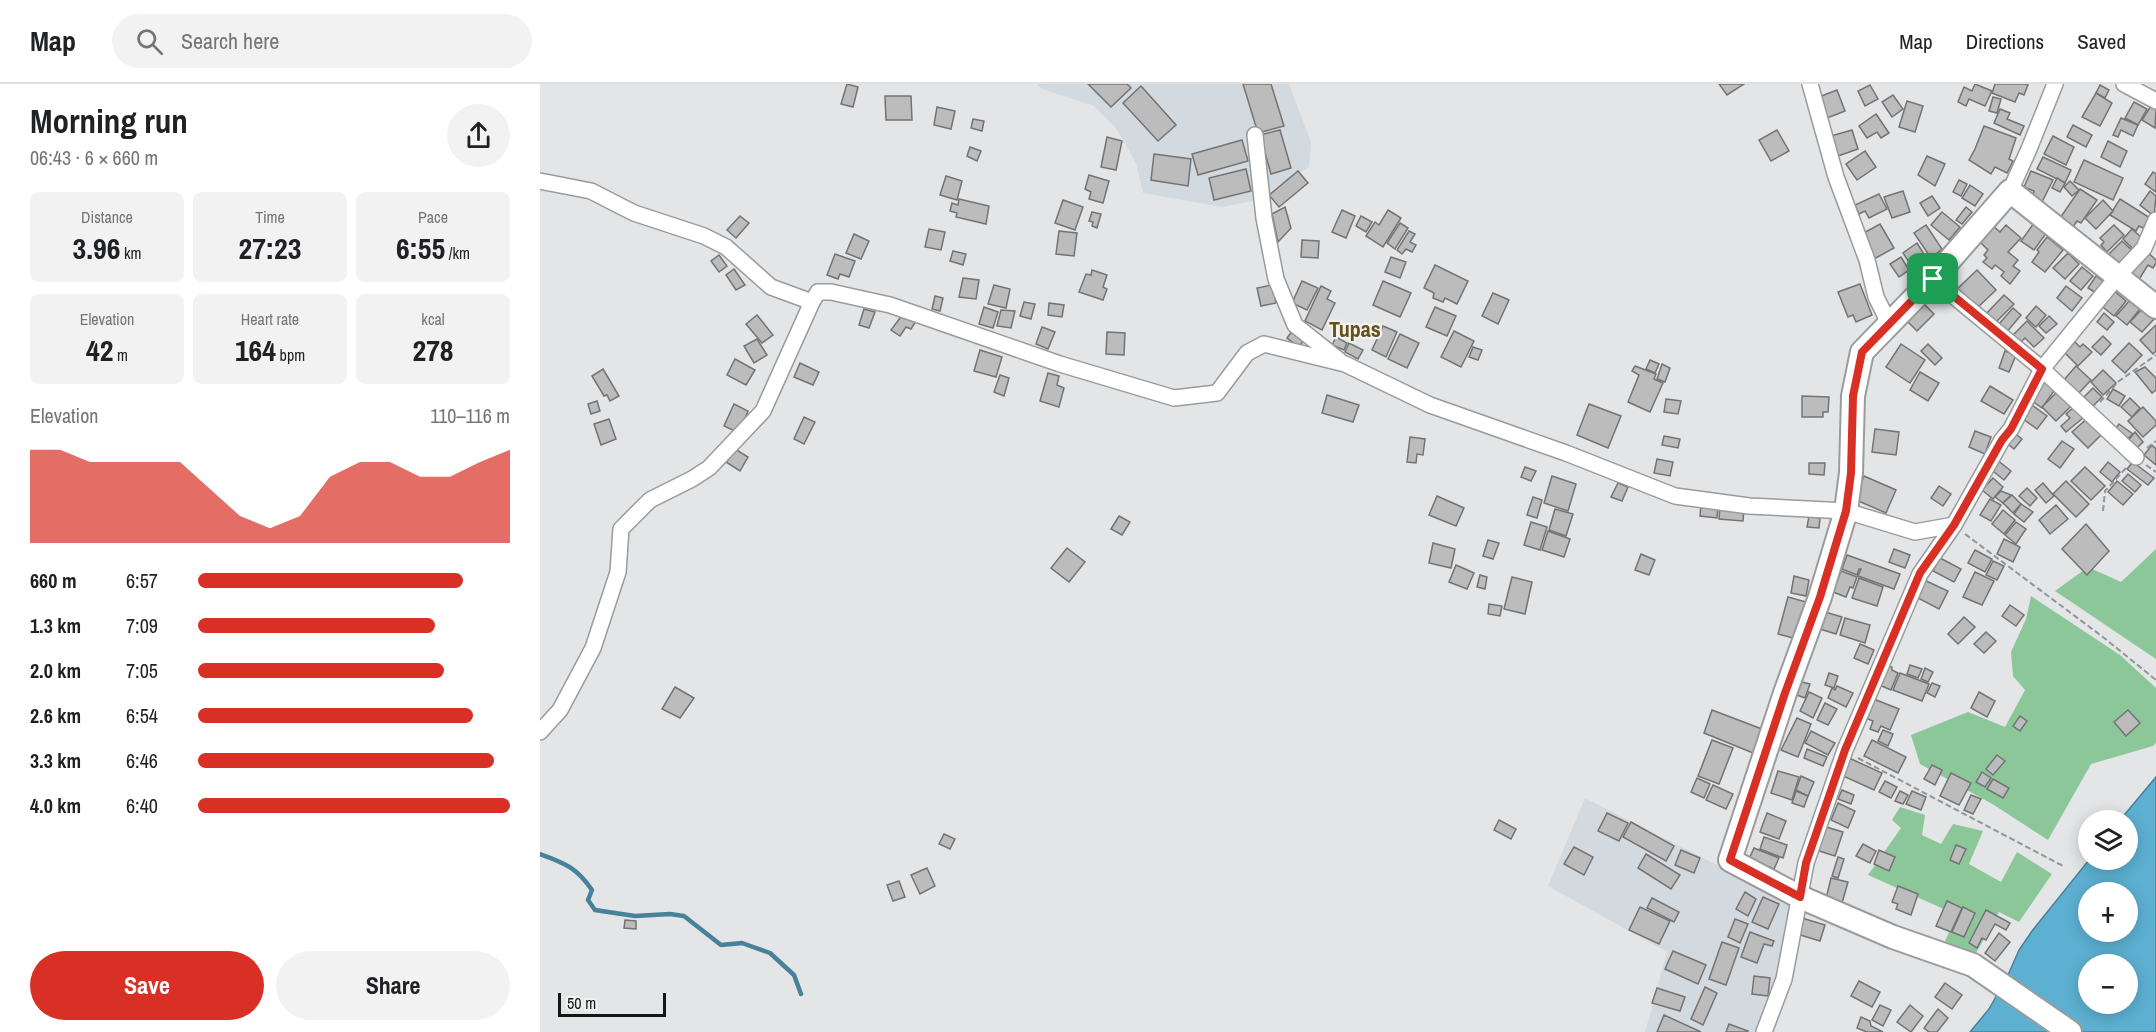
<!DOCTYPE html>
<meta charset="utf-8">
<style>
:root{--surface:#fff;--page:#f2f2f2;--text:#202124;--muted:#757577;--line:#e0e0e0;--accent:#d93025}
body{margin:0;font-family:"Archivo Narrow",sans-serif;background:var(--page);color:var(--text);height:100vh;display:flex;flex-direction:column;font-size:22px;white-space:nowrap}
*{box-sizing:border-box;margin:0}
p{font-size:20px;color:var(--muted)}
.icon{flex:none;width:33px;height:33px;fill:none;stroke:currentColor;stroke-width:2;stroke-linecap:round;stroke-linejoin:round}
.map{position:relative;flex:1;overflow:hidden}
.panel{display:flex;flex-direction:column;background:var(--surface);width:540px}
.panel>*{flex:none}
.controls{position:absolute;left:1538px;top:726px;display:grid;gap:12px}
.controls a{display:grid;place-items:center;width:60px;height:60px;border-radius:50%;background:var(--surface);box-shadow:0 3px 15px #0003;font-size:30px}
.scale{position:absolute;left:18px;bottom:15px;width:108px;box-sizing:border-box;padding-left:6px;border:3px solid #151616;border-top:0;font-size:16px;line-height:21px;white-space:nowrap;color:#151616;-webkit-text-stroke:4px #f1f3f3;paint-order:stroke}
.pin{position:absolute;display:grid;place-items:center;width:51px;height:51px;color:#fff;margin:-26px;border-radius:12px;box-shadow:0 3px 9px #0006}
.round{display:grid;place-items:center;flex:none;width:63px;height:63px;border-radius:32px;background:var(--page)}
.headline{display:flex;align-items:center;justify-content:space-between;height:102px;padding:0 30px}
h1{font-size:33px;font-weight:700;line-height:45px}
.stats{display:grid;grid-template-columns:repeat(3,1fr);gap:9px;height:102px;padding:6px 30px}
.stats div{display:grid;align-content:center;border-radius:9px;background:var(--page);text-align:center}
.stats b{font-size:30px;font-weight:700}
.stats small{font-size:16px;font-weight:400}
.stats p{font-size:16px}
.chart{height:168px;padding:12px 30px}
.chart p{display:flex;justify-content:space-between}
.chart svg{width:100%;height:108px;margin-top:6px;fill:var(--accent);opacity:.7}
.cta{display:flex;gap:12px;margin-top:auto;padding:12px 30px}
.cta a{flex:1;height:69px;border-radius:36px;background:var(--accent);color:#fff;font-size:24px;font-weight:700;line-height:69px;text-align:center}
.cta a+a{background:var(--page);color:var(--text)}
ul{padding:0 30px;list-style:none;font-size:20px}
li{display:grid;grid-template-columns:96px 72px 1fr;align-items:center;height:45px}
li i{height:15px;border-radius:8px;background:var(--accent)}
header{display:flex;align-items:center;gap:36px;box-sizing:border-box;height:84px;padding:0 30px;background:var(--surface);border-bottom:2px solid var(--line)}
header strong{font-size:28px}
nav{display:flex;gap:33px;margin-inline-start:auto;font-size:21px}
.search{width:420px;height:54px;background:var(--page);display:flex;align-items:center;gap:15px;box-sizing:border-box;padding:0 21px;border-radius:33px;color:var(--muted);font-size:22px}
main{display:flex;flex:1;min-height:0}
.map>svg:first-child{display:block}
</style>
<header>
<strong>Map</strong>
<div class="search"><svg class="icon" aria-label="search" viewBox="0 0 24 24"><circle cx="10" cy="10" r="6"/><path d="M15 15l6 6"/></svg>Search here</div>
<nav><a>Map</a><a>Directions</a><a>Saved</a></nav>
</header>
<main>
<section class="panel">
<div class="headline"><div><h1>Morning run</h1><p>06:43 · 6 × 660 m</p></div><a class="round"><svg class="icon" aria-label="share" viewBox="0 0 24 24"><path d="M12 15V3M7 8l5-5 5 5M5 13v7h14v-7"/></svg></a></div>
<div class="stats">
<div><p>Distance</p><b>3.96<small> km</small></b></div>
<div><p>Time</p><b>27:23</b></div>
<div><p>Pace</p><b>6:55<small> /km</small></b></div>
</div>
<div class="stats">
<div><p>Elevation</p><b>42<small> m</small></b></div>
<div><p>Heart rate</p><b>164<small> bpm</small></b></div>
<div><p>kcal</p><b>278</b></div>
</div>
<div class="chart"><p><span>Elevation</span>110–116 m</p>
<svg viewBox="0 0 160 44" preserveAspectRatio="none"><path d="M0 44V6L10 6L20 11L30 11L40 11L50 11L60 22L70 33L80 38L90 33L100 17L110 11L120 11L130 17L140 17L150 11L160 6V44z"/></svg>
</div>
<ul>
<li><b>660 m</b>6:57<i style="width:85%"></i></li>
<li><b>1.3 km</b>7:09<i style="width:76%"></i></li>
<li><b>2.0 km</b>7:05<i style="width:79%"></i></li>
<li><b>2.6 km</b>6:54<i style="width:88%"></i></li>
<li><b>3.3 km</b>6:46<i style="width:95%"></i></li>
<li><b>4.0 km</b>6:40<i style="width:100%"></i></li>
</ul>
<div class="cta"><a>Save</a><a>Share</a></div>
</section>
<div class="map">
<svg width="1616" height="948" viewBox="0 0 1616 948">
<rect width="100%" height="100%" fill="#e4e5e6"/>
<g fill="#d2dae0">
<path d="M497,0H749L771,58L769,83L713,117L682,123L603,109L596,79L576,44L554,22L502,5Z"/>
<path d="M1045,714L1254,820L1234,904L1218,948H1105L1127,868L1008,802Z"/>
</g>
<g fill="#8cc79a">
<path d="M1616,465V575L1515,507L1548,483L1581,498Z"/>
<path d="M1491,512L1580,571L1616,604V659L1613,662L1551,680L1508,756L1454,721L1380,680L1371,651L1428,628L1465,643L1485,606L1473,592L1471,568L1486,535Z"/>
<path d="M1360,723L1385,731L1382,751L1401,760L1413,740L1443,747L1429,780L1461,798L1477,768L1512,790L1479,838L1459,828L1435,871L1405,857L1417,831L1328,791L1361,744L1352,736Z"/>
</g>
<path fill="#5db0d2" stroke="#47829a" stroke-width="1.5" fill-rule="evenodd" d="M1616,693V948H1430L1449,925L1468,891L1479,866L1492,847L1549,776H1587V736H1580ZM1548,808H1587V848H1548ZM1548,880H1587V920H1548Z"/>
<g fill="none" stroke-linecap="round" stroke-linejoin="round">
<path stroke="#47829a" stroke-width="4.5" d="M0,770C25,779 37,784 52,806L48,816L55,826L95,832L130,830L144,832L181,861L202,859L230,869L254,891L261,910"/>
</g>
<g fill="#bcbcbd" stroke="#737374" stroke-width="1.5">
<path d="M307,0L318,3L313,23L301,20Z"/>
<path d="M548,0H587L591,4L571,23Z"/>
<path d="M703,0H731L744,42L718,49Z"/>
<path d="M1179,0H1204L1187,11Z"/>
<path d="M1435,0L1452,7L1445,22L1429,15L1426,22L1418,18L1424,3L1432,7Z"/>
<path d="M1455,0H1485L1488,1L1484,11L1479,9L1475,18L1452,9Z"/>
<path d="M1330,1L1338,15L1325,22L1318,7Z"/>
<path d="M1560,1L1569,6L1565,14L1556,9Z"/>
<path d="M601,2L636,41L618,57L583,19Z"/>
<path d="M1297,6L1305,27L1287,34L1279,13Z"/>
<path d="M1556,9L1572,19L1560,42L1542,33Z"/>
<path d="M1353,11L1363,25L1352,33L1342,18Z"/>
<path d="M345,12H371L372,36H346Z"/>
<path d="M1453,13L1461,15L1457,29L1449,27Z"/>
<path d="M1367,17L1383,22L1375,48L1359,43Z"/>
<path d="M1594,18L1607,25L1598,41L1585,34Z"/>
<path d="M1611,22L1616,25L1615,44L1602,36Z"/>
<path d="M397,23L415,27L411,45L394,41Z"/>
<path d="M1460,25L1470,29L1467,35L1484,42L1480,51L1454,39Z"/>
<path d="M1336,30L1349,49L1341,54L1337,48L1327,54L1319,42Z"/>
<path d="M1581,34L1598,41L1593,52L1581,46L1578,53L1573,51Z"/>
<path d="M433,35L444,37L442,47L431,44Z"/>
<path d="M1533,41L1552,51L1546,63L1527,53Z"/>
<path d="M1444,42L1476,54L1469,75L1473,77L1467,89L1455,83L1451,90L1429,76L1435,65Z"/>
<path d="M740,46L751,84L731,90L720,51Z"/>
<path d="M1237,46L1249,67L1231,77L1219,56Z"/>
<path d="M1312,46L1318,65L1298,72L1291,52Z"/>
<path d="M1513,52L1534,63L1526,81L1504,70Z"/>
<path d="M567,53L582,57L576,86L561,83Z"/>
<path d="M702,56L708,77L658,91L652,70Z"/>
<path d="M1568,57L1587,67L1580,83L1561,73Z"/>
<path d="M430,63L441,67L437,77L427,72Z"/>
<path d="M1325,67L1336,83L1317,96L1306,80Z"/>
<path d="M614,70L651,75L648,102L611,96Z"/>
<path d="M1387,72L1405,80L1395,102L1378,91Z"/>
<path d="M1503,73L1531,86L1525,99L1497,85Z"/>
<path d="M1544,76L1583,94L1573,116L1534,98Z"/>
<path d="M706,85L711,107L674,116L669,94Z"/>
<path d="M758,87L768,99L739,123L729,111Z"/>
<path d="M1491,87L1513,96L1502,118L1492,113L1494,107L1484,103Z"/>
<path d="M1613,88L1616,90V108L1605,100Z"/>
<path d="M549,91L569,97L563,119L549,115L551,108L545,105Z"/>
<path d="M406,92L422,97L417,116L400,111Z"/>
<path d="M1517,94L1525,99L1520,108L1512,104Z"/>
<path d="M1419,96L1427,100L1421,112L1413,108Z"/>
<path d="M1530,97L1539,106L1532,112L1524,103Z"/>
<path d="M1430,101L1443,110L1435,122L1422,114Z"/>
<path d="M1540,105L1557,116L1541,139L1537,137L1533,143L1520,134Z"/>
<path d="M1363,107L1370,128L1352,134L1344,113Z"/>
<path d="M1610,107L1616,112L1614,132L1600,121Z"/>
<path d="M1339,110L1347,125L1329,134L1325,127L1319,130L1315,121Z"/>
<path d="M1392,112L1400,124L1388,132L1380,119Z"/>
<path d="M419,115L449,122L446,140L416,133L417,129L410,127L412,119L418,121Z"/>
<path d="M1580,115L1610,134L1603,144L1599,142L1596,147L1570,131Z"/>
<path d="M523,116L543,123L535,146L515,139Z"/>
<path d="M1563,116L1573,127L1556,145L1545,134Z"/>
<path d="M745,123L751,144L738,158L732,130Z"/>
<path d="M1426,123L1432,128L1422,140L1416,136Z"/>
<path d="M802,126L815,132L806,154L792,148Z"/>
<path d="M848,126L861,134L843,163L826,152L835,138L839,141Z"/>
<path d="M552,128L561,130L557,144L552,142L553,138L549,137Z"/>
<path d="M1402,128L1420,143L1409,156L1391,141Z"/>
<path d="M200,132L209,139L196,154L187,146Z"/>
<path d="M821,132L832,138L826,148L816,142Z"/>
<path d="M860,139L868,144L855,165L847,159Z"/>
<path d="M1494,139L1507,148L1494,166L1481,157Z"/>
<path d="M1340,140L1354,164L1334,175L1320,151Z"/>
<path d="M1386,141L1402,165L1391,174L1374,149Z"/>
<path d="M1452,141L1460,148L1466,141L1481,154L1468,168L1478,176L1473,182L1480,187L1470,200L1461,192L1464,188L1455,181L1452,185L1443,178L1447,174L1444,171L1448,166L1439,157Z"/>
<path d="M1574,141L1584,151L1567,168L1561,161L1564,158L1560,154Z"/>
<path d="M389,145L405,148L401,166L385,163Z"/>
<path d="M1592,145L1603,155L1593,165L1583,155Z"/>
<path d="M519,147L537,149L534,172L516,170Z"/>
<path d="M869,147L875,150L870,158L876,161L872,168L866,165L862,170L857,166Z"/>
<path d="M314,150L329,157L321,175L306,169Z"/>
<path d="M1507,153L1523,166L1505,188L1492,178L1499,168L1497,166Z"/>
<path d="M762,156L779,157L778,174L761,173Z"/>
<path d="M1582,157L1596,170L1581,185L1568,171Z"/>
<path d="M1377,159L1387,175L1373,184L1363,169Z"/>
<path d="M1605,166L1616,176V179L1613,184L1608,181L1598,197L1585,187Z"/>
<path d="M413,167L426,170L423,181L410,177Z"/>
<path d="M1528,169L1539,180L1525,195L1513,184Z"/>
<path d="M295,170L315,177L309,193L300,190L298,195L287,191Z"/>
<path d="M179,171L187,182L179,188L171,177Z"/>
<path d="M851,173L866,178L860,194L845,188Z"/>
<path d="M1361,173L1369,186L1359,193L1350,180Z"/>
<path d="M895,181L928,197L917,220L905,214L903,218L893,214L894,209L884,204Z"/>
<path d="M1542,183L1553,192L1541,206L1530,197Z"/>
<path d="M194,185L205,201L196,206L186,191Z"/>
<path d="M552,186L567,191L563,203L567,205L563,216L539,208L546,190L551,191Z"/>
<path d="M1437,186L1456,206L1435,226L1416,206Z"/>
<path d="M1556,192L1567,200L1556,209L1548,204Z"/>
<path d="M423,194L439,196L436,215L419,213Z"/>
<path d="M762,197L778,204L767,226L752,219Z"/>
<path d="M843,197L871,209L860,233L833,221Z"/>
<path d="M1320,200L1332,231L1316,238L1313,231L1308,233L1298,208Z"/>
<path d="M454,201L470,205L466,224L448,220Z"/>
<path d="M732,201L736,219L721,222L717,204Z"/>
<path d="M781,202L791,207L787,215L795,219L782,246L765,237Z"/>
<path d="M1526,202L1542,214L1532,227L1517,214Z"/>
<path d="M1572,205L1586,217L1574,232L1559,220Z"/>
<path d="M953,209L969,216L958,240L942,232Z"/>
<path d="M1464,211L1474,220L1455,239L1446,230Z"/>
<path d="M395,212L403,214L400,227L392,225Z"/>
<path d="M1380,216L1394,230L1377,247L1363,233Z"/>
<path d="M1590,216L1600,225L1587,241L1576,232Z"/>
<path d="M484,218L495,220L491,235L480,232Z"/>
<path d="M509,219L524,221L522,233L508,231Z"/>
<path d="M1496,222L1506,231L1496,243L1486,234Z"/>
<path d="M444,223L458,228L453,244L439,240Z"/>
<path d="M895,223L916,232L907,252L886,243Z"/>
<path d="M1473,224L1481,231L1466,249L1458,241Z"/>
<path d="M1603,224L1614,235L1602,248L1590,238Z"/>
<path d="M324,225L335,228L329,244L319,241Z"/>
<path d="M461,226L475,227L471,244L457,242Z"/>
<path d="M1564,229L1574,238L1567,246L1557,238Z"/>
<path d="M363,230L376,237L371,245L366,243L360,252L351,246Z"/>
<path d="M217,231L233,251L222,259L206,240Z"/>
<path d="M1509,232L1517,240L1506,249L1499,242Z"/>
<path d="M1487,237L1504,254L1494,263L1485,254L1480,259L1473,251Z"/>
<path d="M1616,241V267L1613,270L1600,256Z"/>
<path d="M843,242L857,248L846,273L832,266Z"/>
<path d="M502,243L515,248L508,265L496,260Z"/>
<path d="M752,247L764,256L759,263L747,254Z"/>
<path d="M914,247L934,257L921,283L901,273Z"/>
<path d="M567,248L585,249L584,271L566,270Z"/>
<path d="M860,250L879,259L867,284L848,275Z"/>
<path d="M1563,252L1571,260L1561,271L1552,263Z"/>
<path d="M796,253L807,259L804,266L792,261Z"/>
<path d="M217,255L227,271L214,279L204,262Z"/>
<path d="M1535,258L1540,263L1543,260L1552,268L1538,282L1524,268Z"/>
<path d="M809,259L823,266L818,275L805,268Z"/>
<path d="M1589,259L1602,271L1585,289L1572,277Z"/>
<path d="M1361,260L1385,276L1370,299L1346,283Z"/>
<path d="M1388,260L1402,274L1395,281L1381,267Z"/>
<path d="M933,263L942,266L938,276L929,273Z"/>
<path d="M440,266L462,273L456,293L434,287Z"/>
<path d="M1465,267L1476,271L1469,288L1459,284Z"/>
<path d="M195,275L215,286L206,301L187,291Z"/>
<path d="M1110,276L1119,280L1115,289L1106,285Z"/>
<path d="M260,279L279,288L273,301L254,293Z"/>
<path d="M1122,280L1130,284L1125,298L1117,295Z"/>
<path d="M1095,282L1116,290L1114,295L1123,299L1110,328L1088,318L1099,291L1092,287Z"/>
<path d="M1536,282L1551,296L1538,310L1523,297Z"/>
<path d="M1605,283L1616,294V306L1612,309L1595,288Z"/>
<path d="M63,285L79,312L70,317L67,311L64,312L52,292Z"/>
<path d="M1563,286L1576,299L1563,311L1551,298Z"/>
<path d="M1380,288L1399,299L1388,317L1370,306Z"/>
<path d="M508,289L519,292L517,301L524,304L519,323L500,317Z"/>
<path d="M460,291L469,294L464,312L454,308Z"/>
<path d="M1502,294L1516,304L1502,324L1488,314Z"/>
<path d="M1450,302L1473,316L1464,330L1441,317Z"/>
<path d="M1553,304L1562,313L1550,325L1541,316Z"/>
<path d="M1573,305L1585,312L1579,322L1567,315Z"/>
<path d="M1518,307L1532,321L1516,337L1502,323Z"/>
<path d="M787,311L819,321L813,338L782,329Z"/>
<path d="M1262,312L1289,313L1288,328H1283V333H1262Z"/>
<path d="M1590,314L1600,324L1592,333L1581,323Z"/>
<path d="M1126,315L1141,317L1138,330L1124,328Z"/>
<path d="M57,317L60,327L51,330L48,320Z"/>
<path d="M1489,319L1507,332L1497,345L1479,332Z"/>
<path d="M194,320L208,327L199,349L184,342Z"/>
<path d="M1049,320L1081,332L1068,364L1037,351Z"/>
<path d="M1534,323L1543,334L1526,348L1521,342L1530,334L1526,330Z"/>
<path d="M1603,323L1616,337V341L1603,353L1588,337Z"/>
<path d="M264,333L275,338L264,360L254,355Z"/>
<path d="M1549,333L1564,348L1548,364L1532,348Z"/>
<path d="M69,335L76,355L61,361L54,340Z"/>
<path d="M1579,340L1593,350L1584,358L1574,347Z"/>
<path d="M1335,345L1359,348L1356,371L1332,368Z"/>
<path d="M1471,346L1482,355L1474,365L1463,356Z"/>
<path d="M1435,347L1451,353L1445,370L1429,363Z"/>
<path d="M1595,348L1603,358L1594,367L1586,359Z"/>
<path d="M1124,352L1140,355L1138,364L1122,361Z"/>
<path d="M870,353L885,355L883,371L877,370L876,379L867,378Z"/>
<path d="M1522,357L1534,365L1520,384L1508,375Z"/>
<path d="M1612,361L1616,365V381L1604,371Z"/>
<path d="M195,365L208,373L200,387L186,378Z"/>
<path d="M1117,375L1133,378L1130,392L1114,389Z"/>
<path d="M1456,375L1471,387L1464,396L1449,384Z"/>
<path d="M1568,378L1580,388L1572,398L1560,388Z"/>
<path d="M1593,378L1614,394L1608,401L1587,385Z"/>
<path d="M1269,379H1285L1284,391L1269,390Z"/>
<path d="M985,383L996,387L991,397L981,393Z"/>
<path d="M1545,383L1565,402L1551,416L1531,397Z"/>
<path d="M1588,390L1601,401L1595,408L1582,397Z"/>
<path d="M1012,392L1036,400L1028,427L1004,419Z"/>
<path d="M1324,392L1356,406L1346,429L1314,415Z"/>
<path d="M1453,394L1463,403L1453,415L1442,406Z"/>
<path d="M1526,397L1549,420L1536,433L1513,410Z"/>
<path d="M1577,397L1593,410L1583,421L1568,408Z"/>
<path d="M1078,399L1088,403L1082,417L1071,413Z"/>
<path d="M1503,399L1514,412L1506,419L1495,406Z"/>
<path d="M1399,402L1411,410L1403,422L1391,414Z"/>
<path d="M1487,404L1497,414L1490,422L1479,412Z"/>
<path d="M1461,407L1471,411L1463,419L1455,413Z"/>
<path d="M1472,411L1481,420L1473,429L1463,419Z"/>
<path d="M897,412L924,424L916,442L889,431Z"/>
<path d="M993,413L1002,416L997,434L987,431Z"/>
<path d="M1450,415L1461,421L1451,437L1440,431Z"/>
<path d="M1161,420L1178,422L1177,434L1160,432Z"/>
<path d="M1481,420L1493,428L1484,438L1474,430Z"/>
<path d="M1516,421L1528,435L1510,450L1499,436Z"/>
<path d="M1180,422L1204,424L1203,437L1179,435Z"/>
<path d="M1015,425L1033,430L1026,452L1009,446Z"/>
<path d="M1463,426L1475,436L1464,450L1452,440Z"/>
<path d="M579,432L590,438L582,451L571,445Z"/>
<path d="M1269,432L1280,434L1279,444L1267,443Z"/>
<path d="M991,438L1007,443L1000,466L984,461Z"/>
<path d="M1476,438L1486,445L1476,460L1465,451Z"/>
<path d="M1546,440L1569,467L1547,491L1522,465Z"/>
<path d="M1008,447L1030,455L1024,473L1002,466Z"/>
<path d="M1464,455L1480,463L1473,478L1457,470Z"/>
<path d="M948,456L959,459L953,475L943,472Z"/>
<path d="M893,459L915,465L911,484L889,479Z"/>
<path d="M527,464L545,478L529,498L511,484Z"/>
<path d="M1354,465L1370,471L1365,484L1349,478Z"/>
<path d="M1435,466L1452,475L1445,488L1428,479Z"/>
<path d="M1101,470L1115,476L1109,491L1095,486Z"/>
<path d="M1307,471L1360,490L1354,505L1318,492L1321,485H1319L1317,491L1302,485Z"/>
<path d="M1400,474L1421,485L1414,498L1393,487Z"/>
<path d="M1453,477L1464,482L1457,496L1446,491Z"/>
<path d="M916,481L934,489L927,505L909,498Z"/>
<path d="M1301,487L1317,493L1313,504L1310,503L1306,513L1293,508Z"/>
<path d="M1435,488L1454,497L1442,521L1423,513Z"/>
<path d="M940,491L947,493L945,505L937,503Z"/>
<path d="M1254,492L1269,496L1266,512L1251,509Z"/>
<path d="M972,493L992,498L985,530L964,525Z"/>
<path d="M1319,494L1343,503L1337,522L1312,514Z"/>
<path d="M1382,495L1408,507L1399,525L1374,512Z"/>
<path d="M1248,513L1266,518L1257,555L1238,550Z"/>
<path d="M949,520L962,522L960,532L948,530Z"/>
<path d="M1470,521L1484,531L1476,542L1462,532Z"/>
<path d="M1285,528L1302,533L1296,550L1280,545Z"/>
<path d="M1424,533L1435,543L1418,560L1408,550Z"/>
<path d="M1305,534L1330,541L1325,559L1300,551Z"/>
<path d="M1446,548L1456,557L1444,569L1434,560Z"/>
<path d="M1320,560L1334,566L1328,580L1314,574Z"/>
<path d="M1344,581L1352,583V586L1358,589L1351,606L1337,600Z"/>
<path d="M1370,581L1382,585L1378,594L1367,590Z"/>
<path d="M1385,584L1393,588L1388,598L1381,595Z"/>
<path d="M1289,589L1298,592L1294,604L1285,601Z"/>
<path d="M1360,589L1389,600L1382,617L1353,606Z"/>
<path d="M1258,597L1270,600L1265,614L1254,610Z"/>
<path d="M1392,599L1400,602L1395,613L1387,609Z"/>
<path d="M1297,602L1313,609L1306,623L1288,614L1292,604L1295,606Z"/>
<path d="M135,603L154,614L140,634L122,625Z"/>
<path d="M1269,608L1282,614L1273,634L1260,627Z"/>
<path d="M1439,608L1455,617L1447,633L1431,624Z"/>
<path d="M1331,614L1359,625L1350,646L1341,642L1338,648L1330,645L1333,637L1323,633Z"/>
<path d="M1285,619L1297,625L1288,641L1277,636Z"/>
<path d="M1172,626L1222,645L1213,669L1164,649Z"/>
<path d="M1588,626L1600,639L1586,652L1574,638Z"/>
<path d="M1480,632L1487,637L1480,647L1473,642Z"/>
<path d="M1257,634L1271,640L1258,673L1241,666Z"/>
<path d="M1343,646L1353,650L1348,662L1338,657Z"/>
<path d="M1271,647L1295,659L1288,671L1265,659Z"/>
<path d="M1172,656L1193,664L1179,700L1158,692Z"/>
<path d="M1332,656L1366,673L1358,689L1324,672Z"/>
<path d="M1267,665L1287,673L1283,682L1264,674Z"/>
<path d="M1457,671L1465,677L1453,691L1446,685Z"/>
<path d="M1309,674L1342,689L1334,706L1301,691Z"/>
<path d="M1392,681L1402,686L1395,701L1384,695Z"/>
<path d="M1238,687L1259,693L1252,716L1231,709Z"/>
<path d="M1442,688L1451,694L1445,703L1436,698Z"/>
<path d="M1411,689L1431,699L1419,721L1400,712Z"/>
<path d="M1261,692L1274,698L1268,712L1256,706Z"/>
<path d="M1157,694L1170,700L1164,714L1151,708Z"/>
<path d="M1453,695L1469,704L1463,714L1447,705Z"/>
<path d="M1345,697L1357,703L1351,714L1339,708Z"/>
<path d="M1173,701L1193,710L1186,725L1166,716Z"/>
<path d="M1302,706L1314,711L1311,720L1298,715Z"/>
<path d="M1256,707L1268,712L1264,723L1252,719Z"/>
<path d="M1360,707L1368,711L1363,720L1355,717Z"/>
<path d="M1372,707L1386,713L1381,726L1366,720Z"/>
<path d="M1431,711L1441,715L1433,730L1424,726Z"/>
<path d="M1298,719L1315,727L1308,744L1291,736Z"/>
<path d="M1067,729L1088,739L1079,757L1058,747Z"/>
<path d="M1227,729L1246,737L1239,755L1220,748Z"/>
<path d="M959,736L976,745L971,755L954,746Z"/>
<path d="M1091,738L1134,762L1126,777L1083,753Z"/>
<path d="M1280,741L1303,748L1295,772L1273,765Z"/>
<path d="M404,750L415,755L410,765L399,760Z"/>
<path d="M1224,753L1247,761L1243,774L1220,765Z"/>
<path d="M1323,760L1336,767L1330,779L1316,772Z"/>
<path d="M1416,761L1426,765L1419,780L1410,776Z"/>
<path d="M1034,763L1053,773L1044,791L1024,780Z"/>
<path d="M1214,764L1239,774L1234,785L1209,775Z"/>
<path d="M1141,766L1160,774L1154,789L1135,781Z"/>
<path d="M1339,766L1355,773L1349,787L1334,780Z"/>
<path d="M1106,770L1140,791L1131,805L1098,784Z"/>
<path d="M1298,773L1304,775L1298,794L1292,792Z"/>
<path d="M387,784L395,802L380,810L371,791Z"/>
<path d="M1291,794L1308,798L1302,819L1286,815Z"/>
<path d="M359,797L365,813L353,817L347,801Z"/>
<path d="M1358,802L1378,810L1371,831L1356,825L1358,820L1352,818Z"/>
<path d="M1205,808L1216,815L1208,832L1196,825Z"/>
<path d="M1223,813L1239,820L1228,845L1212,838Z"/>
<path d="M1112,814L1139,828L1134,838L1107,824Z"/>
<path d="M1407,817L1422,824L1411,848L1396,842Z"/>
<path d="M1100,823L1130,837L1119,860L1089,846Z"/>
<path d="M1423,823L1435,829L1424,853L1412,848Z"/>
<path d="M1446,826L1470,839L1466,846L1455,840L1446,856L1442,854L1437,864L1429,859Z"/>
<path d="M1262,834L1285,841L1280,857L1257,850Z"/>
<path d="M1195,835L1208,840L1200,859L1188,853Z"/>
<path d="M85,836L96,837V845L84,844Z"/>
<path d="M1210,848L1234,857L1232,862L1224,860L1217,879L1201,873Z"/>
<path d="M1459,849L1470,858L1455,877L1445,869Z"/>
<path d="M1182,858L1199,864L1186,901L1169,895Z"/>
<path d="M1133,867L1166,881L1158,900L1125,885Z"/>
<path d="M1214,892L1230,894L1228,912L1212,910Z"/>
<path d="M1319,897L1340,908L1332,923L1311,912Z"/>
<path d="M1405,899L1422,911L1412,925L1395,913Z"/>
<path d="M1165,903L1177,909L1163,941L1151,935Z"/>
<path d="M1117,904L1145,913L1140,927L1112,919Z"/>
<path d="M1340,921L1351,926L1343,942L1332,936Z"/>
<path d="M1370,921L1383,932L1371,948L1357,938Z"/>
<path d="M1398,925L1408,934L1397,948H1389L1384,944Z"/>
<path d="M1124,931L1161,948H1117Z"/>
<path d="M1321,933L1330,937L1331,942L1343,948H1327L1317,944Z"/>
<path d="M1189,940L1208,947L1207,948H1186Z"/>
</g>
<g fill="none" stroke-linecap="round" stroke-linejoin="round">
<defs>
<g id="street">
<path d="M1270,0L1296,93L1327,176L1336,213L1346,233L1344,245"/>
<path d="M1584,0L1616,17"/>
<path d="M715,51L724,134L736,195L755,241L799,276"/>
<path d="M0,97L51,107L94,129L164,152L186,163L231,203L272,218"/>
<path d="M1470,107L1489,65L1515,0"/>
<path d="M1393,195L1502,285L1596,373"/>
<path d="M0,648L20,626L53,564L78,488L81,445L110,416L152,395L169,384L223,327L272,218L278,208H291L350,221L520,280L634,314L677,309L707,269L724,260L805,280L890,321L1026,369L1135,412L1209,422L1306,427L1375,448L1414,441"/>
<path d="M1224,948L1244,895L1266,779L1305,666L1380,490L1414,441L1462,356L1471,345L1502,285L1577,193L1604,164L1616,136"/>
</g>
<path id="secondary" d="M1530,948L1433,881L1353,853L1260,813L1190,776L1245,609L1280,513L1306,427L1311,389L1313,312L1322,268L1393,195L1470,107L1616,223"/>
</defs>
<use href="#street" stroke="#9a9b9c" stroke-width="18"/>
<use href="#secondary" stroke="#9a9b9c" stroke-width="26"/>
<g stroke="#939495" stroke-width="2" stroke-dasharray="6 3" stroke-linecap="butt">
<path d="M1560,318L1579,297L1616,271"/>
<path d="M1607,364L1616,357"/>
<path d="M1606,381L1616,388"/>
<path d="M1563,427L1565,407L1586,384"/>
<path d="M1425,450L1563,553L1616,596"/>
<path d="M1318,674L1523,782"/>
</g>
<use href="#street" stroke="#fff" stroke-width="15"/>
<use href="#secondary" stroke="#fff" stroke-width="22"/>
</g>
<g fill="none" stroke-linecap="round" stroke-linejoin="round">
<defs>
<path id="route" d="M1393,195L1502,285L1471,345L1462,356L1414,441L1380,489L1305,666L1266,779L1260,813L1190,776L1245,609L1280,513L1306,427L1311,389L1313,312L1322,268Z"/>
</defs>
<use href="#route" stroke="#fff" stroke-width="12"/>
<use href="#route" stroke="#d93025" stroke-width="8"/>
</g>
<g text-anchor="middle" dominant-baseline="central" stroke-width="4.5" stroke-linejoin="round" paint-order="stroke">
<g font-size="22" font-weight="bold" fill="#665015" stroke="#f1f3f3">
<text x="815" y="245">Tupas</text>
</g>
</g>
</svg>
<div class="controls">
<a><svg class="icon" aria-label="layers" viewBox="0 0 24 24"><path d="M12 4l9 5-9 5-9-5zM3 14l9 5 9-5"/></svg></a>
<a>+</a>
<a>−</a>
</div>
<div class="scale">50 m</div>
<div class="pin" style="left:1393px;top:195px;background:#1e9e55"><svg class="icon" aria-label="arrive" viewBox="0 0 24 24"><path d="M6 21V4h12l-3 4 3 4H6"/></svg></div>
</div>
</main>
